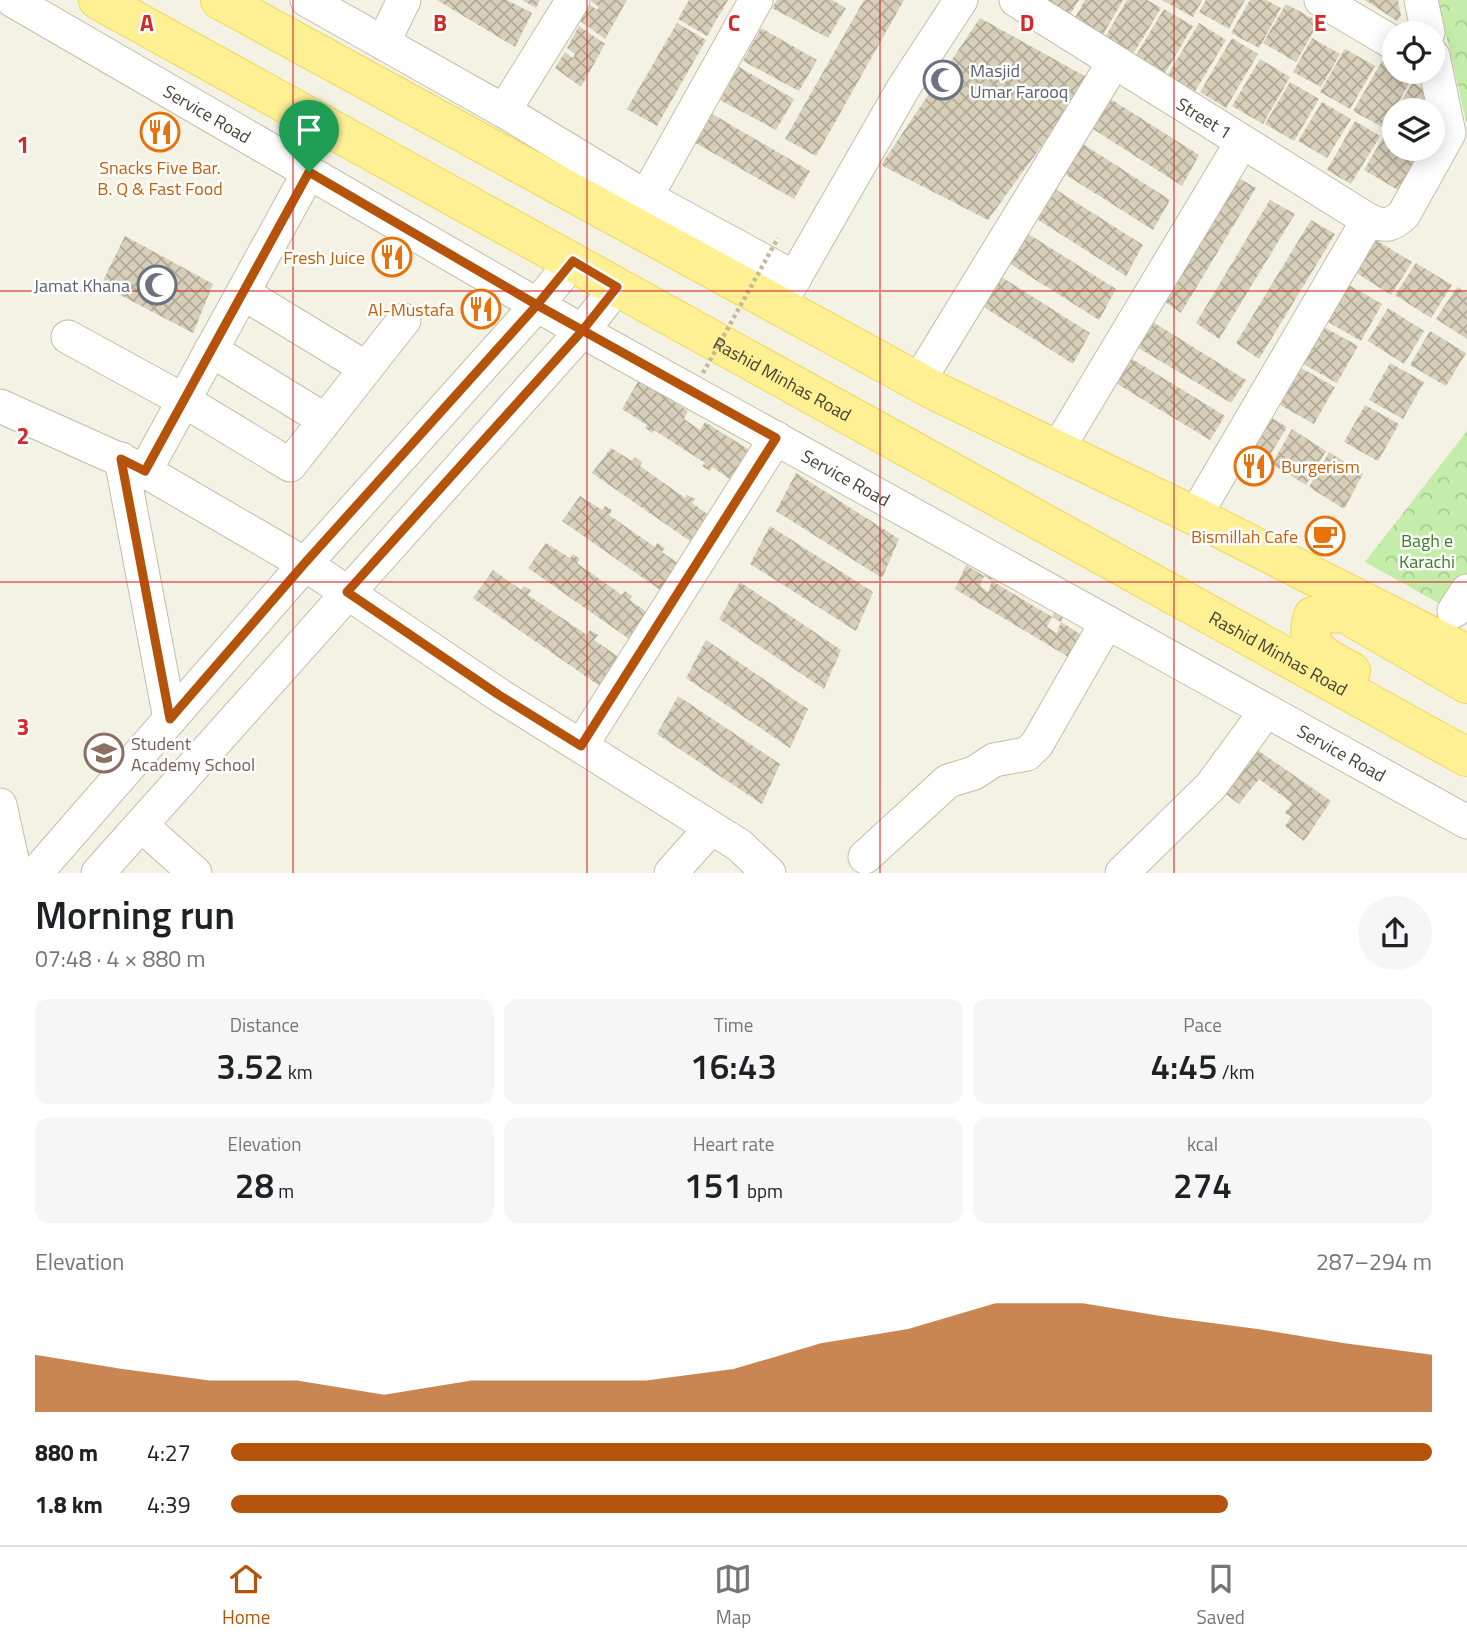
<!DOCTYPE html>
<meta charset="utf-8">
<style>
:root{--surface:#fff;--page:#f6f6f6;--text:#202124;--muted:#757577;--line:#e0e0e0;--accent:#b45309}
body{margin:0;font-family:"Titillium Web",sans-serif;background:var(--page);color:var(--text);height:100vh;display:flex;flex-direction:column;font-size:26px;white-space:nowrap}
*{box-sizing:border-box;margin:0}
p{font-size:23px;color:var(--muted)}
.icon{flex:none;width:38px;height:38px;fill:none;stroke:currentColor;stroke-width:2;stroke-linecap:round;stroke-linejoin:round}
.map{position:relative;height:873px;overflow:hidden}
.side{display:flex;flex-direction:column;background:var(--surface);flex:1}
.side>*{flex:none}
.fabs{position:absolute;left:1382px;top:21px;display:grid;gap:14px}
.fabs a{display:grid;place-items:center;width:63px;height:63px;border-radius:50%;background:var(--surface);box-shadow:0 4px 18px #0003;font-size:35px}
.pin{position:absolute;display:grid;place-items:center;width:60px;height:60px;color:#fff;margin:-72px -30px;border-radius:50% 50% 50% 0;rotate:-45deg;box-shadow:0 0 7px #0007}
.pin .icon{rotate:45deg}
.round{display:grid;place-items:center;flex:none;width:74px;height:74px;border-radius:37px;background:var(--page)}
.overview{display:flex;align-items:center;justify-content:space-between;height:119px;padding:0 35px}
h1{font-size:38px;font-weight:600;line-height:52px}
.figures{display:grid;grid-template-columns:repeat(3,1fr);gap:10px;height:119px;padding:7px 35px}
.figures div{display:grid;align-content:center;border-radius:14px;background:var(--page);text-align:center}
.figures b{font-size:35px;font-weight:600}
.figures small{font-size:19px;font-weight:400}
.figures p{font-size:19px}
.chart{height:196px;padding:14px 35px}
.chart p{display:flex;justify-content:space-between}
.chart svg{width:100%;height:126px;margin-top:7px;fill:var(--accent);opacity:.7}
ul{padding:0 35px;list-style:none;font-size:23px}
li{display:grid;grid-template-columns:112px 84px 1fr;align-items:center;height:52px}
li i{height:18px;border-radius:9px;background:var(--accent)}
.dock{display:flex;justify-content:space-around;align-items:center;height:98px;border-top:2px solid var(--line);background:var(--surface);font-size:19px;color:var(--muted)}
.dock a{display:grid;justify-items:center;gap:4px}
.dock .on{color:var(--accent)}
.map>svg:first-child{display:block}
</style>
<div class="map">
<svg width="1467" height="873" viewBox="0 0 1467 873">
<defs>
<pattern id="park-crowns" width="20" height="18" patternUnits="userSpaceOnUse" patternTransform="scale(1.75)"><rect width="20" height="18" fill="#c4eda9"/><path d="M2 6a3 3 0 1 1 6 0M12 15a3 3 0 1 1 6 0" fill="none" stroke="#aacc92"/></pattern>
<pattern id="building-cross-hatch" width="8" height="8" patternUnits="userSpaceOnUse" patternTransform="scale(1.75)"><rect width="8" height="8" fill="#d7cfb9"/><path d="M0 0l8 8M0 8l8-8" fill="none" stroke="#b0aa97"/></pattern>
</defs>
<rect width="100%" height="100%" fill="#f4f2e4"/>
<g fill="url(#park-crowns)">
<path d="M1438,0H1467V125Z"/>
<path d="M1467,431V619L1365,562Z"/>
</g>
<g fill="url(#building-cross-hatch)">
<path d="M437,0H507L532,13L515,47Z"/>
<path d="M522,0H540L536,8Z"/>
<path d="M590,0H627L605,39L579,20L589,4L597,10L599,7Z"/>
<path d="M689,0H728L707,36L678,19Z"/>
<path d="M777,0H832L846,8L828,38L772,8Z"/>
<path d="M864,0H904L816,156L785,139Z"/>
<path d="M1041,0H1079L1066,21Z"/>
<path d="M1085,0H1123L1101,38L1073,21Z"/>
<path d="M1127,0H1147L1161,8L1132,56L1104,39Z"/>
<path d="M1162,0H1202L1193,17Z"/>
<path d="M1206,0H1245L1229,29L1199,12Z"/>
<path d="M1250,0H1266L1281,8L1259,48L1231,33Z"/>
<path d="M1365,0H1398L1401,16L1397,21Z"/>
<path d="M1286,4L1319,22L1296,62L1263,43Z"/>
<path d="M1164,9L1193,26L1164,75L1135,57Z"/>
<path d="M980,18L1090,79L988,220L881,165Z"/>
<path d="M677,23L706,40L657,126L627,109Z"/>
<path d="M1199,23L1226,40L1194,93L1167,76Z"/>
<path d="M579,26L605,44L581,87L555,68L565,52L573,58L575,54L567,48Z"/>
<path d="M761,28L817,60L799,91L743,61Z"/>
<path d="M1232,38L1258,54L1226,108L1200,92Z"/>
<path d="M1312,38L1340,54L1321,87L1293,72Z"/>
<path d="M1345,49L1375,66L1350,109L1320,92Z"/>
<path d="M1260,59L1290,77L1263,124L1232,106Z"/>
<path d="M1382,61L1395,68V72H1401L1412,78L1384,128L1353,111Z"/>
<path d="M739,67L794,99L776,130L720,100Z"/>
<path d="M1290,82L1319,99L1294,141L1265,124Z"/>
<path d="M1413,82L1427,92L1432,110H1396Z"/>
<path d="M1101,93L1199,155L1182,186L1082,122Z"/>
<path d="M1322,102L1351,119L1327,158L1298,141Z"/>
<path d="M709,112L810,171L794,199L692,141Z"/>
<path d="M1395,112V127L1388,123Z"/>
<path d="M1355,121L1380,136L1351,184L1327,170Z"/>
<path d="M1390,126L1395,129V149H1422L1398,190L1364,170Z"/>
<path d="M1072,137L1170,200L1153,230L1052,166Z"/>
<path d="M1232,174L1256,188L1181,313L1158,297Z"/>
<path d="M1044,182L1143,245L1126,276L1026,212Z"/>
<path d="M1270,200L1295,214L1219,339L1196,323Z"/>
<path d="M1311,220L1335,234L1259,359L1236,343Z"/>
<path d="M1017,227L1116,289L1099,320L998,256Z"/>
<path d="M125,236L213,284L193,333L101,285Z"/>
<path d="M1376,240L1412,262L1391,295L1355,272Z"/>
<path d="M1416,263L1452,285L1431,318L1395,295Z"/>
<path d="M992,271L1090,333L1073,364L973,300Z"/>
<path d="M1349,285L1382,304L1361,341L1328,322Z"/>
<path d="M1457,287L1467,293V339L1436,319Z"/>
<path d="M1388,308L1424,331L1404,364L1368,341Z"/>
<path d="M1145,317L1246,380L1231,403L1130,343Z"/>
<path d="M1324,327L1358,346L1337,383L1303,364Z"/>
<path d="M1430,331L1466,353L1446,386L1410,365Z"/>
<path d="M1124,354L1225,416L1210,440L1109,379Z"/>
<path d="M1390,363L1424,382L1403,419L1369,400Z"/>
<path d="M1301,368L1335,387L1314,424L1280,405Z"/>
<path d="M639,380L688,411L684,419L700,430L705,422L751,451L733,481L712,467L710,471L702,466L705,463L654,430L652,433L645,428L647,425L622,409Z"/>
<path d="M1365,405L1399,424L1378,461L1344,442Z"/>
<path d="M1265,414L1287,427L1267,460L1247,451Z"/>
<path d="M1292,429L1326,451L1306,485L1272,464Z"/>
<path d="M611,448L632,461L635,457L642,462L640,466L685,498L687,495L695,499L692,503L713,518L697,546L592,473Z"/>
<path d="M1329,452L1363,474L1344,509L1309,487Z"/>
<path d="M796,473L899,539L882,578L776,511Z"/>
<path d="M580,496L602,510L605,506L612,510L609,515L655,547L657,543L665,548L662,552L682,566L666,594L562,521Z"/>
<path d="M770,526L873,592L856,631L750,564Z"/>
<path d="M546,543L570,558L573,554L580,559L577,563L622,595L625,591L632,596L630,600L648,613L632,641L528,568Z"/>
<path d="M966,565L984,576L987,568L996,573L992,581L984,576L980,586L988,592L992,581L1052,617L1047,627L1057,633L1061,622L1090,640L1080,664L955,589Z"/>
<path d="M493,570L521,590L524,586L531,590L528,595L587,635L590,630L598,635L594,640L623,660L604,689L473,598Z"/>
<path d="M740,582L841,650L824,689L719,619Z"/>
<path d="M1056,609L1064,614L1061,622L1052,617Z"/>
<path d="M706,640L808,709L790,748L686,678Z"/>
<path d="M678,696L780,764L762,804L657,734Z"/>
<path d="M1256,749L1331,801L1304,841L1285,826L1291,817L1285,813L1292,803L1259,779L1239,804L1223,792Z"/>
</g>
<g fill="none" stroke-linecap="round" stroke-linejoin="round">
<defs>
<g id="minor">
<path id="s1" d="M12,0L582,331L1467,822"/>
<path d="M307,0L504,111L646,197L795,278"/>
<path id="s2" d="M1016,0L1368,220C1384,227 1392,226 1404,214L1449,133L1433,56"/>
<path d="M1321,0L1395,44"/>
<path d="M1421,0L1428,33"/>
<path d="M383,43L404,0"/>
<path d="M504,111L573,0"/>
<path d="M633,213L646,197L756,0"/>
<path d="M243,293L366,368"/>
<path d="M783,298L904,87L961,0"/>
<path d="M68,337L183,400L290,465L404,320"/>
<path d="M211,350L325,420"/>
<path d="M918,382L1114,62"/>
<path d="M0,406L145,471L305,564L499,695L739,845L769,873"/>
<path d="M1057,450L1242,142"/>
<path d="M121,459L170,719"/>
<path d="M145,471L309,172"/>
<path d="M1195,516L1368,220"/>
<path d="M1454,611L1467,591"/>
<path d="M581,746L776,438"/>
<path d="M0,805L15,873"/>
<path d="M141,825L195,873"/>
<path d="M865,857L948,781L974,773L994,760L1027,754L1037,744L1107,622"/>
<path d="M36,873L305,564L537,305L573,261"/>
<path d="M98,873L582,331L617,287"/>
<path d="M671,873L711,828"/>
<path d="M1122,873L1211,786L1266,711"/>
</g>
<g id="major">
<path id="s3" d="M98,0L1467,757"/>
<path d="M220,0L937,392L1195,516L1467,654"/>
<path d="M1351,671C1326,658 1302,649 1313,616L1327,613L1346,614L1467,684"/>
</g>
</defs>
<use href="#minor" stroke="#c3bea9" stroke-width="35"/>
<use href="#major" stroke="#f0d857" stroke-width="40"/>
<use href="#minor" stroke="#fff" stroke-width="33"/>
<use href="#major" stroke="#fff093" stroke-width="38"/>
<path stroke="#c4ba96" stroke-width="4.5" stroke-dasharray="3.5 3.5" stroke-linecap="butt" d="M703,373L778,238"/>
</g>
<g fill="none" stroke-linecap="round" stroke-linejoin="round">
<defs>
<path id="route" d="M309,172L145,471L121,459L170,719L304,564L537,305L776,438L581,746L499,695L347,592L582,331L617,287L573,261L537,305L309,172"/>
</defs>
<use href="#route" stroke="#fff" stroke-width="14"/>
<use href="#route" stroke="#b45309" stroke-width="9"/>
</g>
<path fill="none" stroke="#d62828" stroke-width="2" stroke-opacity="0.55" d="M293,0V873M587,0V873M880,0V873M1174,0V873M0,291H1467M0,582H1467"/>
<defs>
<symbol id="mosque-ring" viewBox="-11 -11 22 22"><circle r="9.5" fill="#fff" stroke="#6b7280" stroke-width="1.5"/><path d="M3.5-4.9A6 6 0 1 0 3.5 4.9A5 5 0 1 1 3.5-4.9Z" fill="#6b7280"/></symbol>
<symbol id="restaurant-ring" viewBox="-11 -11 22 22"><circle r="9.5" fill="#fff" stroke="#e8710a" stroke-width="1.5"/><path d="M-5-6h1v4h1v-4h1v4h1v-4h1v5L-1.5 .5V6h-2V.5L-5-1ZM5-6V6H3V1.5H1.5Q1.5-4 5-6Z" fill="#e8710a"/></symbol>
<symbol id="cafe-ring" viewBox="-11 -11 22 22"><circle r="9.5" fill="#fff" stroke="#e8710a" stroke-width="1.5"/><path d="M-5.5-4.5H6V0H3Q3 3.5 0 3.5H-2.5Q-5.5 3.5-5.5 0ZM3-3.2v2h1.7v-2ZM-6 4.5H4V6H-6Z" fill="#e8710a"/></symbol>
<symbol id="school-ring" viewBox="-11 -11 22 22"><circle r="9.5" fill="#fff" stroke="#8d6e63" stroke-width="1.5"/><path d="M0-5L7-2L0 1L-7-2ZM-4 1L0 2.5L4 1V4Q0 6-4 4Z" fill="#8d6e63"/></symbol>
</defs>
<g fill-rule="evenodd">
<use href="#mosque-ring" x="921" y="58" width="44" height="44"/>
<use href="#restaurant-ring" x="138" y="110" width="44" height="44"/>
<use href="#restaurant-ring" x="370" y="235" width="44" height="44"/>
<use href="#mosque-ring" x="135" y="263" width="44" height="44"/>
<use href="#restaurant-ring" x="459" y="287" width="44" height="44"/>
<use href="#restaurant-ring" x="1232" y="444" width="44" height="44"/>
<use href="#cafe-ring" x="1303" y="514" width="44" height="44"/>
<use href="#school-ring" x="82" y="731" width="44" height="44"/>
</g>
<g text-anchor="middle" dominant-baseline="central" stroke-width="5" stroke-linejoin="round" paint-order="stroke">
<g font-size="18" fill="#5b616d" stroke="#fff" text-anchor="start">
<text x="970" y="70">Masjid<tspan x="970" dy="21">Umar Farooq</tspan></text>
<text x="130" y="285" text-anchor="end">Jamat Khana</text>
</g>
<g font-size="18" fill="#474233" stroke="#fff">
<text stroke="none"><textPath href="#s1" startOffset="226">Service Road</textPath></text>
<text stroke="none"><textPath href="#s2" startOffset="222">Street 1</textPath></text>
<text stroke="none"><textPath href="#s3" startOffset="782">Rashid Minhas Road</textPath></text>
<text stroke="none"><textPath href="#s1" startOffset="961">Service Road</textPath></text>
<text stroke="none"><textPath href="#s3" startOffset="1349">Rashid Minhas Road</textPath></text>
<text stroke="none"><textPath href="#s1" startOffset="1528">Service Road</textPath></text>
</g>
<g font-size="18" fill="#c56008" stroke="#fff" text-anchor="end">
<text x="160" y="167" text-anchor="middle">Snacks Five Bar.<tspan x="160" dy="21">B. Q &amp; Fast Food</tspan></text>
<text x="365" y="257">Fresh Juice</text>
<text x="454" y="309">Al-Mustafa</text>
<text x="1281" y="466" text-anchor="start">Burgerism</text>
<text x="1298" y="536">Bismillah Cafe</text>
</g>
<g font-size="18" fill="#377f21" stroke="#fff">
<text x="1427" y="540">Bagh e<tspan x="1427" dy="21">Karachi</tspan></text>
</g>
<g font-size="18" fill="#785e54" stroke="#fff" text-anchor="start">
<text x="131" y="743">Student<tspan x="131" dy="21">Academy School</tspan></text>
</g>
</g>
<g font-size="23" text-anchor="middle" font-weight="bold" fill="#d62828" stroke="#fff" stroke-width="5" stroke-linejoin="round" paint-order="stroke">
<text x="147" y="31">A</text>
<text x="440" y="31">B</text>
<text x="734" y="31">C</text>
<text x="1027" y="31">D</text>
<text x="1320" y="31">E</text>
<text x="23" y="153">1</text>
<text x="23" y="444">2</text>
<text x="23" y="735">3</text>
</g>
</svg>
<div class="fabs">
<a><svg class="icon" aria-label="locate" viewBox="0 0 24 24"><circle cx="12" cy="12" r="6"/><path d="M12 2v4M12 18v4M2 12h4M18 12h4"/></svg></a>
<a><svg class="icon" aria-label="layers" viewBox="0 0 24 24"><path d="M12 4l9 5-9 5-9-5zM3 14l9 5 9-5"/></svg></a>
</div>
<div class="pin" style="left:309px;top:172px;background:#1e9e55"><svg class="icon" aria-label="arrive" viewBox="0 0 24 24"><path d="M6 21V4h12l-3 4 3 4H6"/></svg></div>
</div>
<section class="side">
<div class="overview"><div><h1>Morning run</h1><p>07:48 · 4 × 880 m</p></div><a class="round"><svg class="icon" aria-label="share" viewBox="0 0 24 24"><path d="M12 15V3M7 8l5-5 5 5M5 13v7h14v-7"/></svg></a></div>
<div class="figures">
<div><p>Distance</p><b>3.52<small> km</small></b></div>
<div><p>Time</p><b>16:43</b></div>
<div><p>Pace</p><b>4:45<small> /km</small></b></div>
</div>
<div class="figures">
<div><p>Elevation</p><b>28<small> m</small></b></div>
<div><p>Heart rate</p><b>151<small> bpm</small></b></div>
<div><p>kcal</p><b>274</b></div>
</div>
<div class="chart"><p><span>Elevation</span>287–294 m</p>
<svg viewBox="0 0 160 44" preserveAspectRatio="none"><path d="M0 44V24L10 29L20 33L30 33L40 38L50 33L60 33L70 33L80 29L90 20L100 15L110 6L120 6L130 11L140 15L150 20L160 24V44z"/></svg>
</div>
<ul>
<li><b>880 m</b>4:27<i style="width:100%"></i></li>
<li><b>1.8 km</b>4:39<i style="width:83%"></i></li>
</ul>
</section>
<nav class="dock">
<a class="on"><svg class="icon" aria-label="home" viewBox="0 0 24 24"><path d="M3 11l9-7 9 7M6 9v11h12V9"/></svg>Home</a>
<a><svg class="icon" aria-label="map" viewBox="0 0 24 24"><path d="M3 6l6-2 6 2 6-2v14l-6 2-6-2-6 2zM9 4v14M15 6v14"/></svg>Map</a>
<a><svg class="icon" aria-label="saved" viewBox="0 0 24 24"><path d="M7 4h10v16l-5-4-5 4z"/></svg>Saved</a>
</nav>
